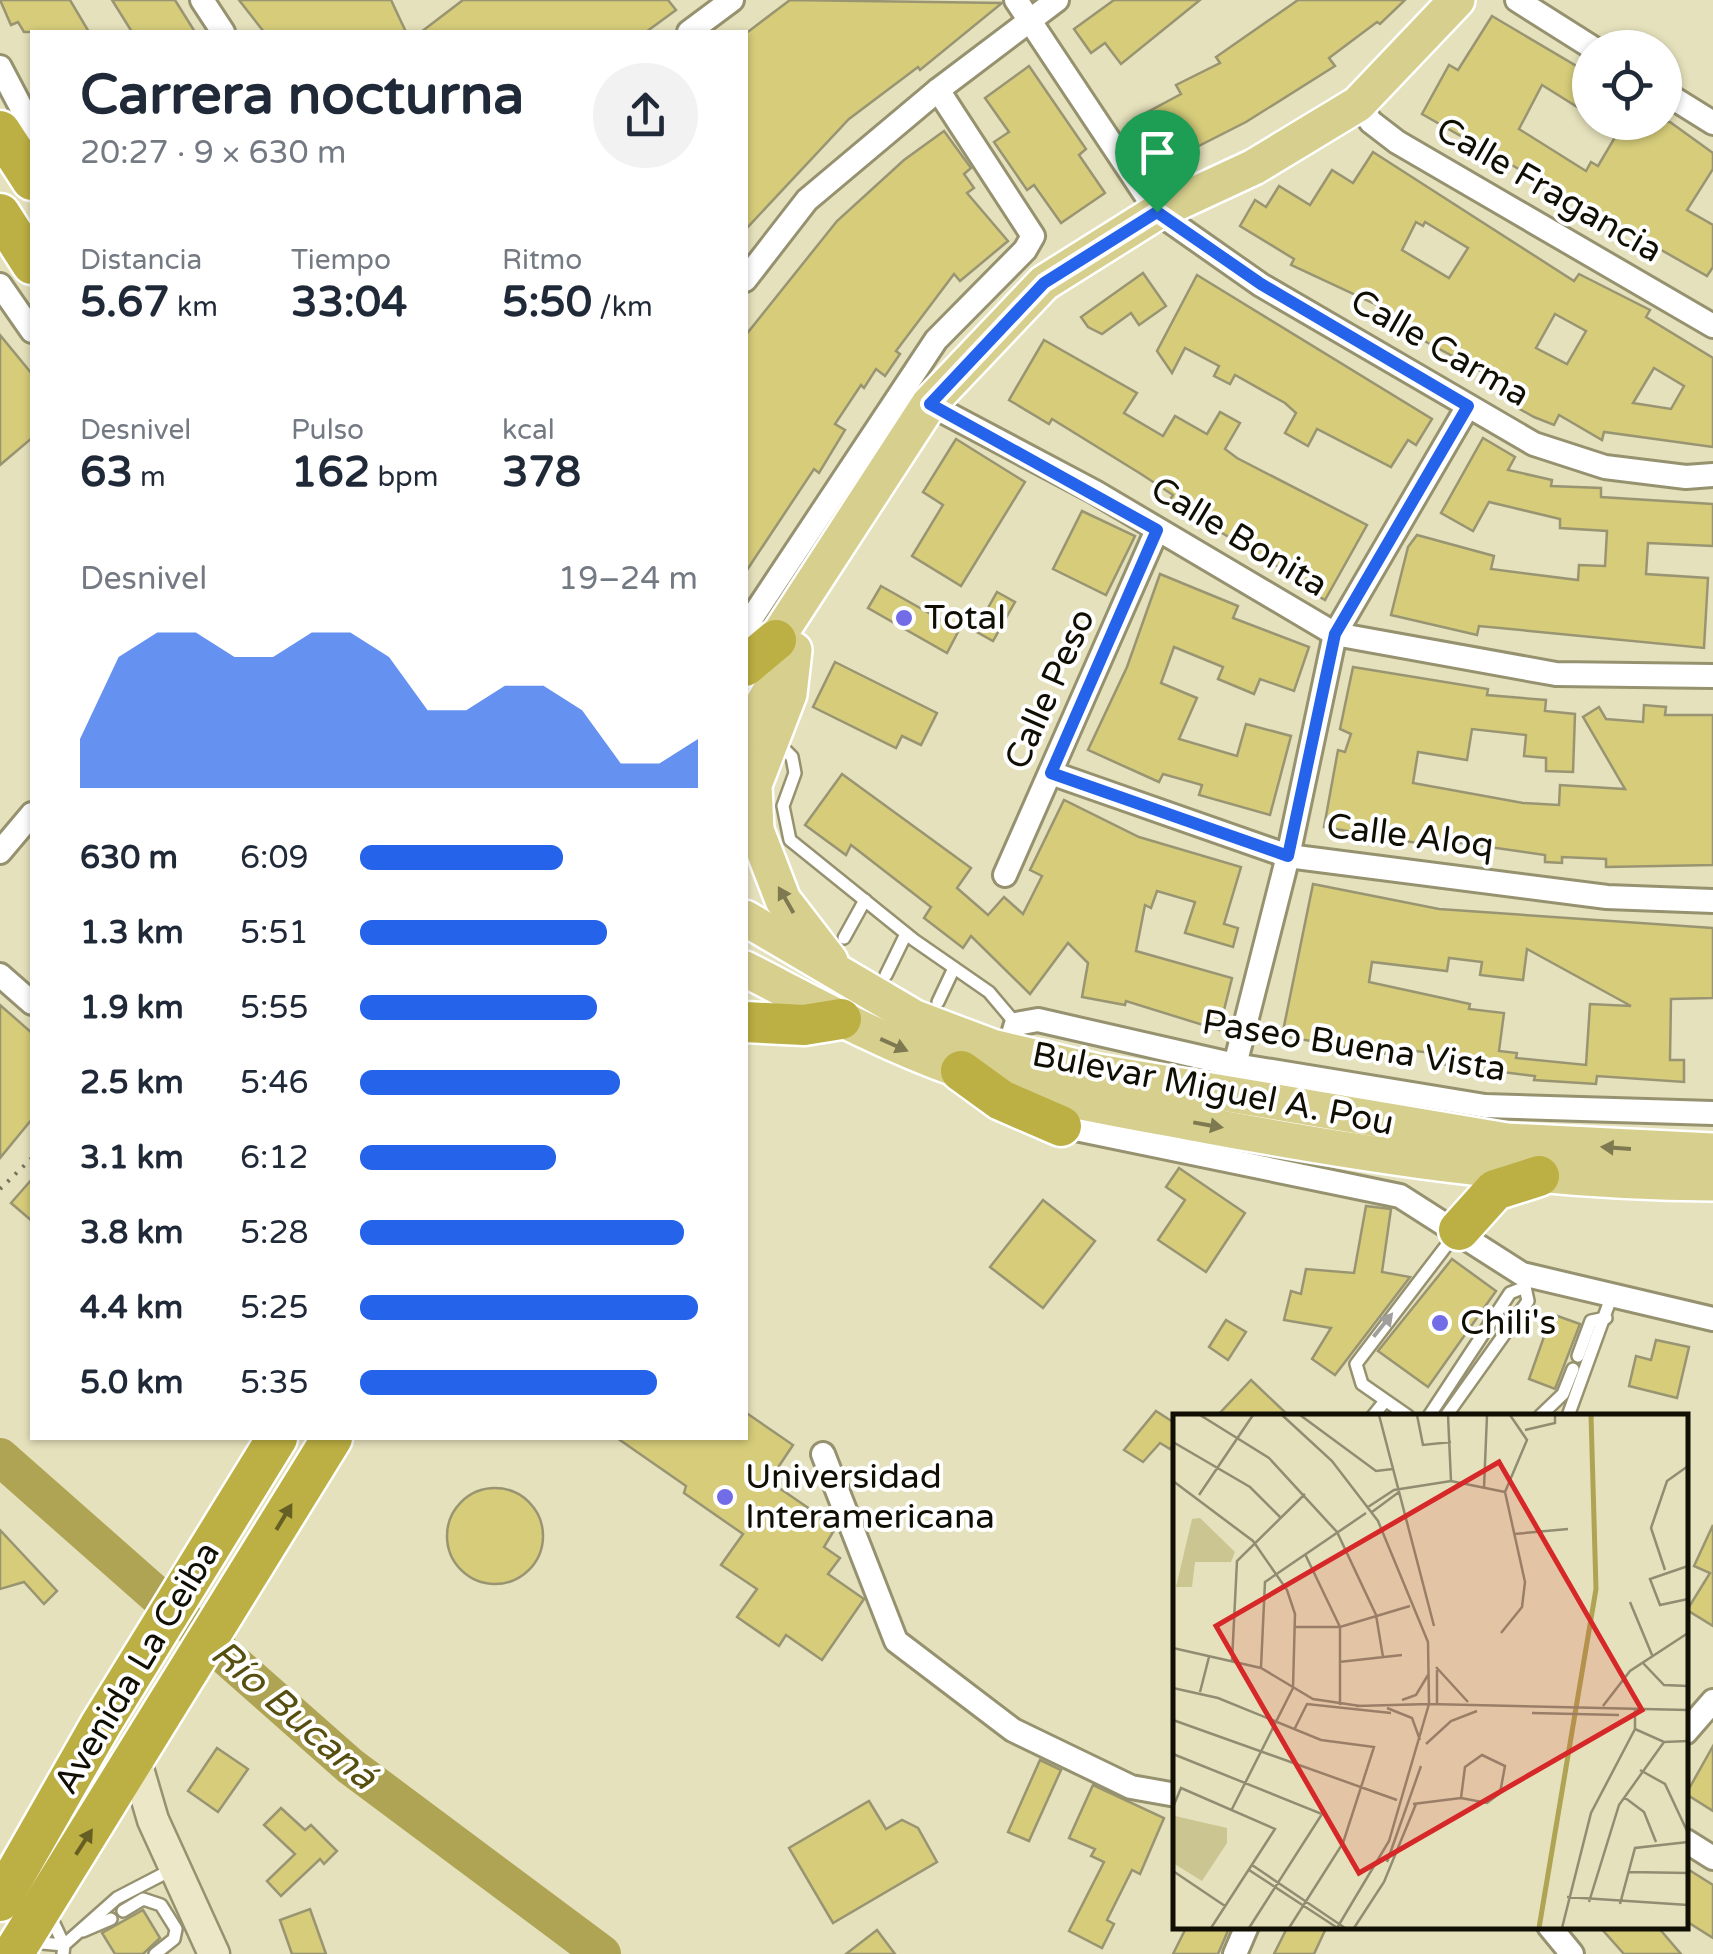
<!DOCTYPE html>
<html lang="es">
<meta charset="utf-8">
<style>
:root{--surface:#fff;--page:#f2f2f3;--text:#1f2937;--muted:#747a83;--accent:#2563eb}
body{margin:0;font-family:"Varela Round",sans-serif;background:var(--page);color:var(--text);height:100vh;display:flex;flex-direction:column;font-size:38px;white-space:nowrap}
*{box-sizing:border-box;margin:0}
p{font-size:32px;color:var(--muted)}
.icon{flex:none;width:55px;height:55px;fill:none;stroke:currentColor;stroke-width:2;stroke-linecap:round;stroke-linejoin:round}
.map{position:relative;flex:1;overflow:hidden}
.drawer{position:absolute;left:30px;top:30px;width:718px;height:1410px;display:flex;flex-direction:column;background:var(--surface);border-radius:0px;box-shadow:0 2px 8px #0004}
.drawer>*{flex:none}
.buttons{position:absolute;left:1572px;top:30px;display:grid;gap:20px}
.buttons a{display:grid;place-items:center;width:110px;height:110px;border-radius:50%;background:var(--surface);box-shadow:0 2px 8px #0004;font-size:50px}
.pin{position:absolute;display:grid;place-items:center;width:85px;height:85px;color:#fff;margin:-102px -42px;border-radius:50% 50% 50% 0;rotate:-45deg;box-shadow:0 0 10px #0007}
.pin .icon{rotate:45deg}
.round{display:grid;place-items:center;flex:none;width:105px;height:105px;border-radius:52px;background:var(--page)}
.headline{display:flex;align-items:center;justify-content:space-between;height:170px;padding:0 50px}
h1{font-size:55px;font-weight:700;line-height:75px}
.metrics{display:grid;grid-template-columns:repeat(3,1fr);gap:15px;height:170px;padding:10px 50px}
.metrics div{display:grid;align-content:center}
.metrics b{font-size:42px;font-weight:700}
.metrics small{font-size:28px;font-weight:400}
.metrics p{font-size:28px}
.chart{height:280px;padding:20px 50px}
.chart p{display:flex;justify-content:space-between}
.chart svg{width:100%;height:180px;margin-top:10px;fill:var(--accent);opacity:.7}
ul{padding:0 50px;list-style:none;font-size:32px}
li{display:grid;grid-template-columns:160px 120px 1fr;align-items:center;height:75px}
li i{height:25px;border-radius:12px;background:var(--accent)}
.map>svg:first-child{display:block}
</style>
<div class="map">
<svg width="1713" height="1954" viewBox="0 0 1713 1954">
<rect width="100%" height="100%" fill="#e5e1bc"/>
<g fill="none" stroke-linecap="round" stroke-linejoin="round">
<path stroke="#afa453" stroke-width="38" d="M0,1457L350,1766L602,1954"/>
</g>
<g fill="#d6cc7a" stroke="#999573" stroke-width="2.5" fill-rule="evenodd">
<path d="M0,0H70L89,32H24L18,22L11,25Z"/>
<path d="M112,0H175L195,32H132Z"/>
<path d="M239,0H391L406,32H264Z"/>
<path d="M463,0H668L676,10L646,32H421Z"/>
<path d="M790,0L1002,3L920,70L918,67L849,119L745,230V34Z"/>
<path d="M1114,0H1200L1121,64L1105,43L1091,53L1074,29Z"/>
<path d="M1298,0H1405L1380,24L1377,22L1329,58L1335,66L1246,122L1167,162L1142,115L1181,94L1176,85L1220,63L1216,57Z"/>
<path d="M1492,16L1590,74V115L1542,85L1519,129L1586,171L1591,162L1598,166L1624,122H1670L1713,153V169L1687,210L1713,225V267L1707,276L1422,114L1449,65L1458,70Z"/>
<path d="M1029,66L1086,149L1079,155L1105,193L1061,223L1034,185L1027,190L994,142L1009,132L985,98Z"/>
<path d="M944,131L971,168L964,174L974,188L967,193L1008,241L960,281L954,274L896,351L900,354L885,376L876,369L864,388L861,385L835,424L845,430L819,473L814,469L745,573V336L837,221L904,160Z"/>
<path d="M1373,152L1574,281L1579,274L1650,310L1646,317L1713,358V447L1604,432L1602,440L1559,415L1554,425L1534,417L1507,402L1514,389L1417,337L1420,331L1373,303L1291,265L1294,259L1240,226L1255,200L1266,207L1279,186L1310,205L1332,170L1353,183ZM1416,222L1423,226L1425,222L1468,248L1449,278L1402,250ZM1555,314L1586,331L1567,364L1536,348ZM1654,368L1684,386L1671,409L1633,403Z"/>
<path d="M1143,273L1166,306L1139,325L1131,313L1102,334L1088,327L1081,317Z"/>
<path d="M1197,275L1432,419L1416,445L1408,440L1391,467L1317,429L1308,446L1285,433L1296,413L1285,403L1235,375L1230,384L1214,376L1219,366L1185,348L1172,373L1157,351Z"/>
<path d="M0,335L32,374V438L0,465Z"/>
<path d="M1044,340L1137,393L1124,413L1163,436L1175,416L1207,434L1220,412L1240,423L1225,449L1237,458L1367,525L1325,600L1292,581L1295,577L1169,501L1173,495L1141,474L1052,419L1049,424L1009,400Z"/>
<path d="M1483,438L1515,457L1508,470L1552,480L1551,486L1601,488V497L1713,504V546L1648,543L1646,574L1708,578L1704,648L1479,626L1477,635L1391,615L1408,547L1417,535L1494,556L1491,569L1578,580L1579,565L1605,566L1607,531L1560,528V519L1489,502L1473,531L1441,513Z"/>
<path d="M956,439L1025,482L961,586L912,556L943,505L923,492Z"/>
<path d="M1082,511L1135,536L1106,595L1053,569Z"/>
<path d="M1160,574L1238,606L1233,618L1309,647L1294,691L1260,679L1254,694L1218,679L1223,667L1174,647L1161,683L1197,698L1179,739L1237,756L1246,724L1291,736L1270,815L1199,795L1202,785L1163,774L1159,782L1088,750L1127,667Z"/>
<path d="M881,586L959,630L947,653L868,608Z"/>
<path d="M997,592L1015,602L993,641L975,631Z"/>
<path d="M835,662L937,713L921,745L902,736L896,748L813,707Z"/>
<path d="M1353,667L1488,689L1487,695L1546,700L1545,711L1575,714L1573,772L1546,771V758L1524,756L1526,735L1472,729L1467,760L1418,752L1413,783L1523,803L1559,805L1560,785L1625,789L1583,717L1599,707L1606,719L1643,722L1644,705L1666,707L1665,715H1713V865L1606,867V859L1562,857V863L1545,862V855L1447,841L1446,848L1324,827L1338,750L1345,752L1351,734L1340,729Z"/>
<path d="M842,774L971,868L957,888L988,915L1004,897L1023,914L1042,876L1030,870L1064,800L1139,837L1241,867L1224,924L1238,928L1233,947L1185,933L1195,902L1157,891L1151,908L1145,905L1136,951L1232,978L1219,1030L1126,1001L1125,1005L1082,997L1088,963L1068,943L1030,994L971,936L963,948L924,918L931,907L851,845L846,855L805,825Z"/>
<path d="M1313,884L1439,909L1713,928V998L1671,999L1670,1060H1684V1082L1597,1076L1596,1084L1534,1080L1535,1076L1430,1063L1432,1053L1399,1049L1398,1056L1282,1036ZM1527,949L1631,1006L1590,1004L1586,1065L1516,1058L1517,1053L1499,1051L1504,1013L1469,1009L1470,1004L1369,982L1372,962L1447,971L1449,958L1482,962L1480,975L1523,980Z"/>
<path d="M0,1005L32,1033V1119L0,1158Z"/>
<path d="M1179,1168L1245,1213L1206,1272L1158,1240L1185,1200L1166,1187Z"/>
<path d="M32,1179V1221L11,1203Z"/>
<path d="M1043,1200L1095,1241L1043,1308L990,1267Z"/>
<path d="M1366,1206L1391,1209L1382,1272L1410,1277L1335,1375L1312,1359L1331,1328L1284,1320L1291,1291L1301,1294L1306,1269L1354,1273Z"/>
<path d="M1452,1259L1496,1291L1428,1387L1378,1351Z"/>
<path d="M1552,1314L1580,1324L1555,1389L1529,1379Z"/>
<path d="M1226,1320L1246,1332L1228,1360L1209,1347Z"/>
<path d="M1656,1340L1689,1347L1677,1398L1629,1386L1636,1356L1651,1360Z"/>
<path d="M1251,1380L1289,1416H1217Z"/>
<path d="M1156,1411L1176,1424V1440L1170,1449L1160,1443L1143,1462L1124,1450Z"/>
<path d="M745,1412L793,1445L769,1481L836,1527L824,1547L840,1558L828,1574L864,1599L822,1660L786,1635L779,1646L737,1617L757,1589L721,1565L743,1534L684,1493L686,1486L617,1438H745Z"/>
<circle cx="495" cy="1536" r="48"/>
<path d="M1713,1525V1626L1687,1610L1710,1573L1694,1566Z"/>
<path d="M0,1530L57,1591L44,1604L24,1582L0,1589Z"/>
<path d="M1713,1746V1811L1686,1794Z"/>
<path d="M217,1748L248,1769L218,1812L188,1791Z"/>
<path d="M1040,1760L1061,1770L1029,1841L1008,1832Z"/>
<path d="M1093,1785L1164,1818L1140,1874L1132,1870L1107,1920L1114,1924L1102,1948L1069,1931L1104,1862L1091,1856L1095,1849L1069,1838Z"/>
<path d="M869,1801L886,1829L902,1820L918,1828L937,1862L833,1923L789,1848Z"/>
<path d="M281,1808L305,1830L311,1825L337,1851L324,1864L320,1859L281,1896L267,1881L295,1854L264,1825Z"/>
<path d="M1686,1868L1713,1885V1938L1686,1921Z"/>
<path d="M310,1909L326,1954H292L280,1920Z"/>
<path d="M143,1910L160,1938L143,1954H115L102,1933Z"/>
<path d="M1187,1926H1230L1218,1954H1173Z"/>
<path d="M1288,1926H1327L1314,1954H1274Z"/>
<path d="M1599,1926H1657L1681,1954H1624Z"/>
<path d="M877,1930L895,1954H846Z"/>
</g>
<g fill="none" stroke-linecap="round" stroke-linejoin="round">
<defs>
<g id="lane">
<path d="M776,741L792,757L795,773L783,806L790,840L914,940L989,992L1016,1024"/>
<path d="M844,938L865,900"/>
<path d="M886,975L906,934"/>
<path d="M938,1002L954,968"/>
<path d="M1578,1356L1591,1321L1606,1318"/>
<path d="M1373,1416L1385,1401"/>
<path d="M1408,1416L1362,1384L1356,1364L1456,1233"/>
<path d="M1429,1416L1510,1293L1525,1287"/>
<path d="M1446,1416L1528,1301L1525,1287L1529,1275"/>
<path d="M1540,1416L1563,1394L1573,1369"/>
<path d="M1568,1416L1612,1295"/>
<path d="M123,1911L143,1899L161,1905L176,1929L174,1939L155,1954"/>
<path d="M83,1931L111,1919"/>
<path d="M31,1942L64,1945L48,1911"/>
<path d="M63,1954L64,1945L117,1898L171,1870"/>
</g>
<g id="street">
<path d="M202,0L223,32"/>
<path d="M1016,0L1157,212L1261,285L1534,444L1605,467L1686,477L1713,475"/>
<path d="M1517,0L1593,48"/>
<path d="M689,32L732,0"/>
<path d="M0,67L32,128"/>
<path d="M1665,93L1713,123"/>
<path d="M1358,104L1371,122L1397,142L1713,326"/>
<path d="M745,280L807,200L938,90L1057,0"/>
<path d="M0,285L32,331"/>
<path d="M929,404L1095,492L1335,634L1556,674L1713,676"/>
<path d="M745,628L936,340L1025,250L1033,236L938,90"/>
<path d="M1051,773L1288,856L1607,897L1713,901"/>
<path d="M0,852L32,814"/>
<path d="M1005,875L1157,530"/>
<path d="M0,975L32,1003"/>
<path d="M1008,1051L1016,1024L1038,1020L1235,1065L1485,1106L1713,1113"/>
<path d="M1235,1065L1288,856L1335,634L1468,406"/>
<path d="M1061,1126L1400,1196L1522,1274L1713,1319"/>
<path d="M823,1454L896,1641L1013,1730L1131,1787L1176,1795"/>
<path d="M1686,1732L1713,1701"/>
<path d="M1686,1841L1713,1858"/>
<path d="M1549,1926L1572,1954"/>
<path d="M1235,1954L1247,1926"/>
</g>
<path id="secondary" d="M136,1762L153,1820L214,1954"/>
<g id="primary">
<path d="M794,650L789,694L754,785L756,830L783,900L830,961"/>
<path d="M762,661L929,404L1044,283L1157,212L1254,167L1358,104L1457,0"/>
<path d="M745,736L777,679"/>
<path d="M745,918L915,1018L992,1047L1098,1072L1507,1141L1713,1151"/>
<path d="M745,969C815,1005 883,1043 957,1069C1038,1097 1125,1110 1209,1126C1377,1157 1542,1182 1713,1183"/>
</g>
<g id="highway">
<path d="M0,131L32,180"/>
<path d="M0,214L32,264"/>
<path d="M745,666L776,640"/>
<path d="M745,1022L804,1025L841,1019"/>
<path d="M961,1071L1001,1100L1061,1126"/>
<path d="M1459,1230L1495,1190L1539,1176"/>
<path d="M0,1901L101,1724L277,1438"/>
<path d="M13,1954L332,1438"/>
</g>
</defs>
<use href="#lane" stroke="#969270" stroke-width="16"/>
<use href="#street" stroke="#969270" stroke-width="28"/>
<use href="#secondary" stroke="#969270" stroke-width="35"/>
<use href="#primary" stroke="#fff" stroke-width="40"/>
<use href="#highway" stroke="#fff" stroke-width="45"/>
<path stroke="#76735b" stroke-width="4" stroke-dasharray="2.5 8" stroke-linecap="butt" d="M0,1189L32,1158"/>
<use href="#lane" stroke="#fff" stroke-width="11"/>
<use href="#street" stroke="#fff" stroke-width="22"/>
<use href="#secondary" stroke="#ebe7c7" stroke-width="30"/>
<use href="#primary" stroke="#d7cf8e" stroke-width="35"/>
<use href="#highway" stroke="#bcaf43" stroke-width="40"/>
</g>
<defs><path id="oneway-solid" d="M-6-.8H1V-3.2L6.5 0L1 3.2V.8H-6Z" transform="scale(2.5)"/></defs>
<g fill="#7e7950">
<use href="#oneway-solid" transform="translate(786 900) rotate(-120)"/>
<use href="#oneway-solid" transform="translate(894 1045) rotate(24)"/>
<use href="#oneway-solid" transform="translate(1208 1125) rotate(10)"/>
<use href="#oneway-solid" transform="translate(1616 1148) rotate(-176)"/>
</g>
<use fill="#a09f9b" href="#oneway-solid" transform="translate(1383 1325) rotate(-51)"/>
<g fill="#665f24">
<use href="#oneway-solid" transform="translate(284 1517) rotate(-59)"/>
<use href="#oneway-solid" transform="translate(84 1842) rotate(-57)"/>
</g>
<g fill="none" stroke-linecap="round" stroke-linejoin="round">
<defs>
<path id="route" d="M1157,212L1261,284L1468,406L1335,634L1288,856L1051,773L1157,530L930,404L1044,283Z"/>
</defs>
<use href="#route" stroke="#fff" stroke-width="20"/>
<use href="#route" stroke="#2563eb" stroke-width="12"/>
</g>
<g fill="#736ce7" stroke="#fff" stroke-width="4">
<circle cx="904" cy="618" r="10"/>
<circle cx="1440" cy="1323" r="10"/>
<circle cx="725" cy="1497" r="10"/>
</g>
<g text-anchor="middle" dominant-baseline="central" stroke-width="8" stroke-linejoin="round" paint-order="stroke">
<g font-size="35" fill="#110f04" stroke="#fff">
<text transform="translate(1549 190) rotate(30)">Calle Fragancia</text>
<text transform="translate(1440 348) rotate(30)">Calle Carma</text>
<text transform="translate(1239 537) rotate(31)">Calle Bonita</text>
<text transform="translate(1050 689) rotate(-66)">Calle Peso</text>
<text transform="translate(1410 836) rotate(7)">Calle Aloq</text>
<text transform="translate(1354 1046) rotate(9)">Paseo Buena Vista</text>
<text transform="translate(1213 1089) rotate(11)">Bulevar Miguel A. Pou</text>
<text transform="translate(137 1668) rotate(-59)">Avenida La Ceiba</text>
</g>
<g font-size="35" fill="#110f04" stroke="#fff" text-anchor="start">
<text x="924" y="618">Total</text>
<text x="1460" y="1323">Chili's</text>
<text x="745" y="1477">Universidad<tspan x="745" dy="40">Interamericana</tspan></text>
</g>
<g font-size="38" font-style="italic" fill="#574f10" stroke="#fff">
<text transform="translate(294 1715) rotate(41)">Río Bucaná</text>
</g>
</g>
<g transform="translate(1173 1414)">
<rect width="515" height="515" fill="#e5e1bc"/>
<path d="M27,104L62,138L58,148H22L19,173H3L19,105ZM2,402L54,414V429L29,467L0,449Z" fill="#cbc592"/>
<path fill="none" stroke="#afa453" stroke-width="5" d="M366,514L423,175L418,1"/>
<path fill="none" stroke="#908d72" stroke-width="2.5" d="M27,1L96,44L164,118L203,201L210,243M109,1L159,47L205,107L255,228L256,290L183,292M127,1L203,57L220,55M206,1L261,212M244,1L250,31L278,28M275,1L278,67M352,16L382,9V1M0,28L77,73L107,103M0,67L80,127L114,176L122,200L120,274L59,395M311,74L314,1M332,78L354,26L337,1M26,81L80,1M195,93L221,76L278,67L332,78M199,98L226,78M341,120L395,115M132,140L167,213V291M515,152L477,165L487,191L515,185M492,156L478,114L494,67L515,52M457,188L479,241M122,213H167L237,192M328,219L349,193L352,168L332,78M0,234L88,254L140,285L187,292M59,247L64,147L132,80M166,248L229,241M469,248L491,271L515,272M88,253L92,168L193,99M263,253L295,288M264,256V290M0,274L45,284L148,326L201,333L170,429L116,514M27,278L36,243M229,286L243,281L255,261M430,292L457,257L515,219M214,294L239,304L247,326M359,299L446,301M0,306L224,386M462,315L491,328L515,327M121,316L134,290L218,299M253,330L278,307L304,297M0,340L149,400L76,514M309,341L332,352L327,379L314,389L288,384L292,353ZM467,356L492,370L515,419M451,383L471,398L483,428M240,390L288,384M0,393L8,374L102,415L38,514M214,448L248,352M79,451L172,514M76,456L163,513M0,457L52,492M455,458L515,459M394,483L515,491M416,488L446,391L491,328M447,490L462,434L515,428M164,514L216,427L256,290L515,296M181,514L211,468L243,390M389,514L418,399L462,315V295"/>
<path fill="#d62828" fill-opacity="0.15" stroke="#d62828" stroke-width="5" d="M326,48L469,296L186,459L43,212Z"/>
<rect width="515" height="515" fill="none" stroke="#110f04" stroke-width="5"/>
</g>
</svg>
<div class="buttons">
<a><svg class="icon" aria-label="locate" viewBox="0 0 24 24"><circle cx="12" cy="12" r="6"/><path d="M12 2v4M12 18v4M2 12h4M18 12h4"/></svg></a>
</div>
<div class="pin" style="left:1157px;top:212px;background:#1e9e55"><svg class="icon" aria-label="arrive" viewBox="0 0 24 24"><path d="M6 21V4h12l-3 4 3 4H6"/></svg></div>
<section class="drawer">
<div class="headline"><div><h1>Carrera nocturna</h1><p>20:27 · 9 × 630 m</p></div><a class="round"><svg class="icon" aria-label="share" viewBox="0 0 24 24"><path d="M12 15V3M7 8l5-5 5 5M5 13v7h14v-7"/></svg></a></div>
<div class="metrics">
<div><p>Distancia</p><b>5.67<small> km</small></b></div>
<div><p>Tiempo</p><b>33:04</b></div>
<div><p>Ritmo</p><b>5:50<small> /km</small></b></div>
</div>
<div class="metrics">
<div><p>Desnivel</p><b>63<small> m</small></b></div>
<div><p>Pulso</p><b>162<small> bpm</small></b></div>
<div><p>kcal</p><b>378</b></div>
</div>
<div class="chart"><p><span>Desnivel</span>19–24 m</p>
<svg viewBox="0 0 160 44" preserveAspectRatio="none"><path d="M0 44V32L10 12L20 6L30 6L40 12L50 12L60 6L70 6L80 12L90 25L100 25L110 19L120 19L130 25L140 38L150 38L160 32V44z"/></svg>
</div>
<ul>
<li><b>630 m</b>6:09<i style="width:60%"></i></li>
<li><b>1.3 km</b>5:51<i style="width:73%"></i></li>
<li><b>1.9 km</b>5:55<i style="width:70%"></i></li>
<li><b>2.5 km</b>5:46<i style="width:77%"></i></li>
<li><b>3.1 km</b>6:12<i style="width:58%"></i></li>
<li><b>3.8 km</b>5:28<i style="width:96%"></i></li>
<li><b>4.4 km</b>5:25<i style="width:100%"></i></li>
<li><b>5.0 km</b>5:35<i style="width:88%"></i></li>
</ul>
</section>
</div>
